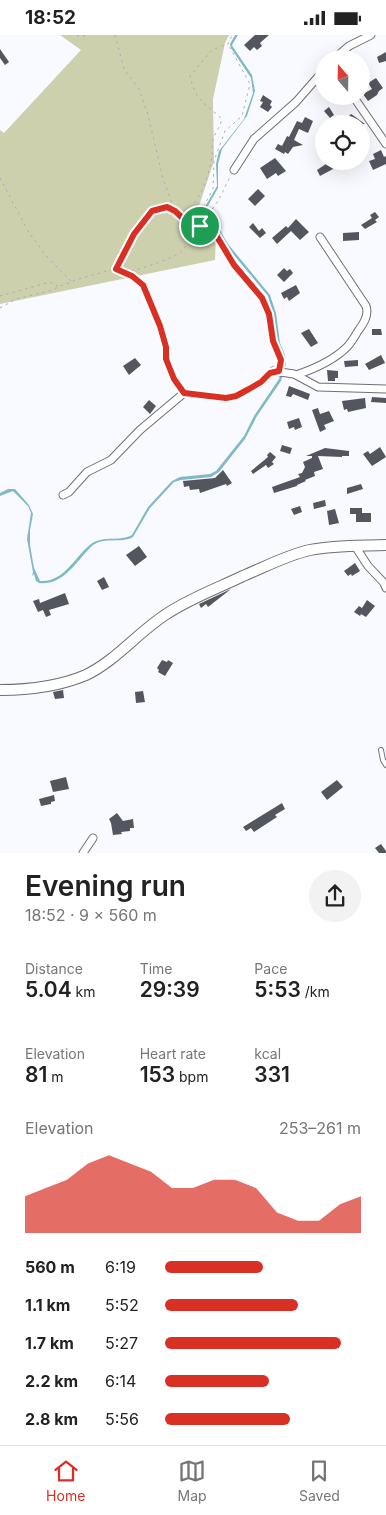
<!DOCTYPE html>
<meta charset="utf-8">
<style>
:root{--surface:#fff;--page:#f2f2f2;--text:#222;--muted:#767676;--line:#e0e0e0;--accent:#d93025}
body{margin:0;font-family:Inter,sans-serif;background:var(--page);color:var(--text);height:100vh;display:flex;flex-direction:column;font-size:19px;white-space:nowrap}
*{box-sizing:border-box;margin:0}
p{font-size:16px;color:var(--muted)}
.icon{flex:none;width:28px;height:28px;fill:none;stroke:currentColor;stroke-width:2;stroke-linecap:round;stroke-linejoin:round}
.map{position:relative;height:818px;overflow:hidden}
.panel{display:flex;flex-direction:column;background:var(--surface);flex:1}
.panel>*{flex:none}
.needle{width:32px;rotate:340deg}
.controls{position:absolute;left:315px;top:15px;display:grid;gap:10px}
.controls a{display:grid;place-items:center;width:55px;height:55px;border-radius:50%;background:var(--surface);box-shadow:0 5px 20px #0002;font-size:25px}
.pin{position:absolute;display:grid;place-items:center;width:42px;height:42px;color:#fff;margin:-21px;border:2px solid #fff;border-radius:50%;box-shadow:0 1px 5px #0007}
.round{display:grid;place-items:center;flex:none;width:52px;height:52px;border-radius:26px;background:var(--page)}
.summary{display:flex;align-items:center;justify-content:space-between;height:85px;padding:0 25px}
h1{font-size:28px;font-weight:600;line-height:38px}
.metrics{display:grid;grid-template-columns:repeat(3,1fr);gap:8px;height:85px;padding:5px 25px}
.metrics div{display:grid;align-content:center}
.metrics b{font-size:21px;font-weight:600}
.metrics small{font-size:14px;font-weight:400}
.metrics p{font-size:14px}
.chart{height:140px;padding:10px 25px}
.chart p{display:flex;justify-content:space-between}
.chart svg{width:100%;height:90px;margin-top:5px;fill:var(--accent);opacity:.7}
ul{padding:0 25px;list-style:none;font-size:16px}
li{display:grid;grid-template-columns:80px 60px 1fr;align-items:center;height:38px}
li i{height:12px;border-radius:6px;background:var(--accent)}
.status{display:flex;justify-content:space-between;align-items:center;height:35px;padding:0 25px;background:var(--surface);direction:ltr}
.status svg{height:14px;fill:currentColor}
.tabs{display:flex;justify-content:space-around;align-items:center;height:70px;border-top:1px solid var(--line);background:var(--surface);font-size:14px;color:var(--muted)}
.tabs a{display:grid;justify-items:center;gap:2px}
.tabs .active{color:var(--accent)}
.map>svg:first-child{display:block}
</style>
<div class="status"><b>18:52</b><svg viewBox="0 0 49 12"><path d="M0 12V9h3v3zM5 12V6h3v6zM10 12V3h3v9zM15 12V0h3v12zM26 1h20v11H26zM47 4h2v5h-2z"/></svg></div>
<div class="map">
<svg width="386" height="818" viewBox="0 0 386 818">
<rect width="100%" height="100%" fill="#f9faff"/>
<path fill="#ccd0ad" d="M60,0H229L225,8L213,64L214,126L195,183L213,191L216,200L215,225L0,269V95L4,98L81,15Z"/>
<path fill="#80b9c6" d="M235,0H238L232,10L233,12L252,40L255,56L247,81L222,114L218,129V153L204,178L207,184L217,190L228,209L270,260L276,278L280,308L285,320L286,329L281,346L257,381L245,404L219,437L211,442L181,445L174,447L150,473L133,502C121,509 104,501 92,511C77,525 64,551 39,548L36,546L34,539L32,541L33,537L27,504L31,478L28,471L13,456L0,461V458L8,454H15L29,470L33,479L30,495V510L34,533L40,546C64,548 76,520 91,509C104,500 119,507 132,500L148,472L172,446L180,442L210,439L216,436L244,401L254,381L279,344L284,326L278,309L274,282L268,261L233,219L215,191L205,187L201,179L217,151L216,129L219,116L244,84L253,58L251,43L231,13L230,9Z"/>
<g fill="#54565f">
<path d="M255,0H269L260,8L262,11L257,15L254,12L250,16L244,10Z"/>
<path d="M0,14L9,27L5,30L0,23Z"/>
<path d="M386,17V26L379,28L377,22Z"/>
<path d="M376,43L383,53L379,56L377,60L368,66L363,59L372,54L368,48Z"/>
<path d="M263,60L272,66L270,70L272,72L268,77L260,72L263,67L260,66Z"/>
<path d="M329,72L334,80L330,83L324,76Z"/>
<path d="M351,79L354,81L365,89H348L351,86L347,83Z"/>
<path d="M305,82L313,86L308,98L299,94L294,105L303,110L293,112L288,119L285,117L284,119L275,114L278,109L282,111L287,101L289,102L297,86L302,88Z"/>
<path d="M381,115L384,122L386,121V129L373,135L369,126L375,124L373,119Z"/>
<path d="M275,123L286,136L278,141L276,138L267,144L260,133Z"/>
<path d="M329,127L333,134L320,141L317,135Z"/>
<path d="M258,154L265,161L255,171L248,164Z"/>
<path d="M375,177L379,182L375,185L377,187L365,194L361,190L372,183L370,180Z"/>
<path d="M296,184L309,197L300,205L291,196L277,209L272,203L286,191L288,193Z"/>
<path d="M253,188L259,196L262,193L266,198L260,203L249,192Z"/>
<path d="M359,197V205L343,206V198Z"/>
<path d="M284,233L287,236L290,234L293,238L284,247L277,240Z"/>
<path d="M296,250L300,258L289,266L287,262L284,264L281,258Z"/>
<path d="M309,294L318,308L311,312L301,298Z"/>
<path d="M372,294H381L382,300H372Z"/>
<path d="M381,320L385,328L369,335L365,329Z"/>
<path d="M135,323L141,330L129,340L123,331Z"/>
<path d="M358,325V331L345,332L344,326Z"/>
<path d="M327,335L338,336V343H335V346H328Z"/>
<path d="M289,351L310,359L308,365L293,359L291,362L286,361Z"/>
<path d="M372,362L386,363V368L371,367Z"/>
<path d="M365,363L366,373L348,377L347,374L344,375L342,366Z"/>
<path d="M149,365L156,371L150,379L143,372Z"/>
<path d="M318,373L320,379L329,376L334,386L324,390L326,394L320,397L312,375Z"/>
<path d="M299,383L302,392L295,395L294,392L289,394L287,387Z"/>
<path d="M282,410L292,413L290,419L280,416Z"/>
<path d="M380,412L386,422L372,431L363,419L368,416L370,419Z"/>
<path d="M325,413L349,416V421H342V422L318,421L323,434L314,437L315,441L305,445L306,446L297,450V451L274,458L272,452L300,442L298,439L302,438L305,432L303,427L312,423V421H306Z"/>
<path d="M270,417L276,422L272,427L274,429L268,433L266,430L253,439L251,436L268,422L267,420Z"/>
<path d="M223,435L232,448L227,451L226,449L200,458L199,454L190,455L189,451L184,452L183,446L215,443Z"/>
<path d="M361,449L363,454L347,459V453Z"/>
<path d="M325,465L326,471L314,474L313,468Z"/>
<path d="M300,471L302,477L294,480L291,474Z"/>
<path d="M350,473H362V478H371V487H356V479H350Z"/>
<path d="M335,474L339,488L329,490L327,476Z"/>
<path d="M139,511L147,522L135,531L126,520Z"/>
<path d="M355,528L360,536L352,541L351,539L348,541L344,536Z"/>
<path d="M104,542L109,552L102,555L97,546Z"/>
<path d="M231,554L208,572L206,569L201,573L199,569Z"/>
<path d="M65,558L69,569L49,575L51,580L46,582L43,575L38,577L33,566L39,564L40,568Z"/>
<path d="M367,565L375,571L366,582L361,579L360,581L354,577L359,571L362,573Z"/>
<path d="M162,625L167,627L168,625L173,628L165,641L158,637L159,635L157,633Z"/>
<path d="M63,655L64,663L55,664L53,657Z"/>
<path d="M143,656L145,667L136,668L135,657Z"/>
<path d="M66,742L69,754L53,757L50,746Z"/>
<path d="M337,745L343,752L327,765L321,757Z"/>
<path d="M54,760L55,766L51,767V769L41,771L39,764Z"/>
<path d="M282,768L285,774L275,780L277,782L254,797L251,793L246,796L243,792Z"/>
<path d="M117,778L123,786L133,784L134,793H130V796L121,797L122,799L113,800L111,788L109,784Z"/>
<path d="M381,809L386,816V818H379L375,813Z"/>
</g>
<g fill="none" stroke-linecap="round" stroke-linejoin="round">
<defs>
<path id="lane" d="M381,715L383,725L386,730"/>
<g id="street">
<path d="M334,24L349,11L371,0"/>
<path d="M353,61L386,109"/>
<path d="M234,135L254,104L296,67L324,35"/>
<path d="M296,340C314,334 334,325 347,312C352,307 355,301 358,296C364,288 369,280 366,271L320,202"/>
<path d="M63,460L69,457L87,437L111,425L140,395L184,358L226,363L236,361L261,347L273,336L294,339L318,352L386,354"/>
<path d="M355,511L368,531L384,548L386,553"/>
<path d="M83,818L93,803"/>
</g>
<path id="secondary" d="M0,655C28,655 60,651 86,640C117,625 139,596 168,578C191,563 218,553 243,541C265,532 287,520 310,515C335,510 361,511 386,510"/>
</defs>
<use href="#lane" stroke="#6e6f79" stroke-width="6"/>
<use href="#street" stroke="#6e6f79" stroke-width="9"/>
<use href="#secondary" stroke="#6e6f79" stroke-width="12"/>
<g stroke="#acadb1" stroke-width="1" stroke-dasharray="2.5 4" stroke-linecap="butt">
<path d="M77,0L80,2L87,0"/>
<path d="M115,0L124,34L139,54L148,80L163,144L175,176L167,172L152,176L134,199L116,234"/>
<path d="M0,143L28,196L48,223L71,246"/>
<path d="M175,176L190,191H200L216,200L234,230L262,263L269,279L273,306L281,325L280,330"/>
<path d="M181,182C199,168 209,143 212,120C213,116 211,110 213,105C215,98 220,92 222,84C204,67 196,67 190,41L212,15L228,9L232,0"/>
<path d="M200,190L199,180L213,154L214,126L225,96L242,81L250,49L228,9"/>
<path d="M201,190L218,166L231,140"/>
<path d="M116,234L132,241L143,250L160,291L166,312V324L174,344L180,352"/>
<path d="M125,237C136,236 176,223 183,215C186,212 186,208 187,204C189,199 193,195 196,191"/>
<path d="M0,261L50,247L58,251"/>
<path d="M0,273L16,264L49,256L78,244L115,234"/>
</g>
<use href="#lane" stroke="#fff" stroke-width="4"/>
<use href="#street" stroke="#fff" stroke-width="7"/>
<use href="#secondary" stroke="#fff" stroke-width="10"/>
</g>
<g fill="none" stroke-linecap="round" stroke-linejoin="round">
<defs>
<path id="route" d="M167,172L175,176L190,190L200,191L216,200L234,230L262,263L269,279L273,306L281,325L279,336L270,338L261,347L249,354L236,361L226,363L184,358L174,344L166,324V312L160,291L143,250L132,241L116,234L134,199L152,176Z"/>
</defs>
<use href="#route" stroke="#fff" stroke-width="10"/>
<use href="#route" stroke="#d93025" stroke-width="6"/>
</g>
</svg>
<div class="controls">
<a><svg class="needle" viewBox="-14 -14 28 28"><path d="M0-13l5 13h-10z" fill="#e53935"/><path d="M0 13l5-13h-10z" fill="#767676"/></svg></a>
<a><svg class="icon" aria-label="locate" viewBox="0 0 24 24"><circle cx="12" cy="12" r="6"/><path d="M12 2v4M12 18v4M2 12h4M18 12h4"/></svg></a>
</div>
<div class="pin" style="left:200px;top:191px;background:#1e9e55"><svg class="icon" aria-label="arrive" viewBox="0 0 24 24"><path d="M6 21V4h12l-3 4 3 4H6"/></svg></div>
</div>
<section class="panel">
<div class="summary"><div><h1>Evening run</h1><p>18:52 · 9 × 560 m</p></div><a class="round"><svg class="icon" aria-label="share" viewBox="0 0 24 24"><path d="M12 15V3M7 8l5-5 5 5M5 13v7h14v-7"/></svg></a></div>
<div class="metrics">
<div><p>Distance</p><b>5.04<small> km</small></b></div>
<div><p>Time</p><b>29:39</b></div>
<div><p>Pace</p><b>5:53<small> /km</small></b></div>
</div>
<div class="metrics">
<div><p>Elevation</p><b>81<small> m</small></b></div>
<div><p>Heart rate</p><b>153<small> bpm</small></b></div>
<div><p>kcal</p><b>331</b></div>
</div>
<div class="chart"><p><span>Elevation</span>253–261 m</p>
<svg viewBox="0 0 160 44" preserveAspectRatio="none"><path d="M0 44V26L10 22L20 18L30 10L40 6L50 10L60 14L70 22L80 22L90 18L100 18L110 22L120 34L130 38L140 38L150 30L160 26V44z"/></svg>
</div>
<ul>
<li><b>560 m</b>6:19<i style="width:50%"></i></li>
<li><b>1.1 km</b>5:52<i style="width:68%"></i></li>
<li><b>1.7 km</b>5:27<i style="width:90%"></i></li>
<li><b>2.2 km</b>6:14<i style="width:53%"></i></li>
<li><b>2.8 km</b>5:56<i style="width:64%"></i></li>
</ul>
</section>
<nav class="tabs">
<a class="active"><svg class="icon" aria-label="home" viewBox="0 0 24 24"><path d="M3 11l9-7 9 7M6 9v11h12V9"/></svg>Home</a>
<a><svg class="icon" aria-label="map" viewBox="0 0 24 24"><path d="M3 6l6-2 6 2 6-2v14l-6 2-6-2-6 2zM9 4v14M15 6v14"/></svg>Map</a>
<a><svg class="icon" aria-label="saved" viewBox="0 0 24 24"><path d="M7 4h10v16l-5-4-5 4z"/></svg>Saved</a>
</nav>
